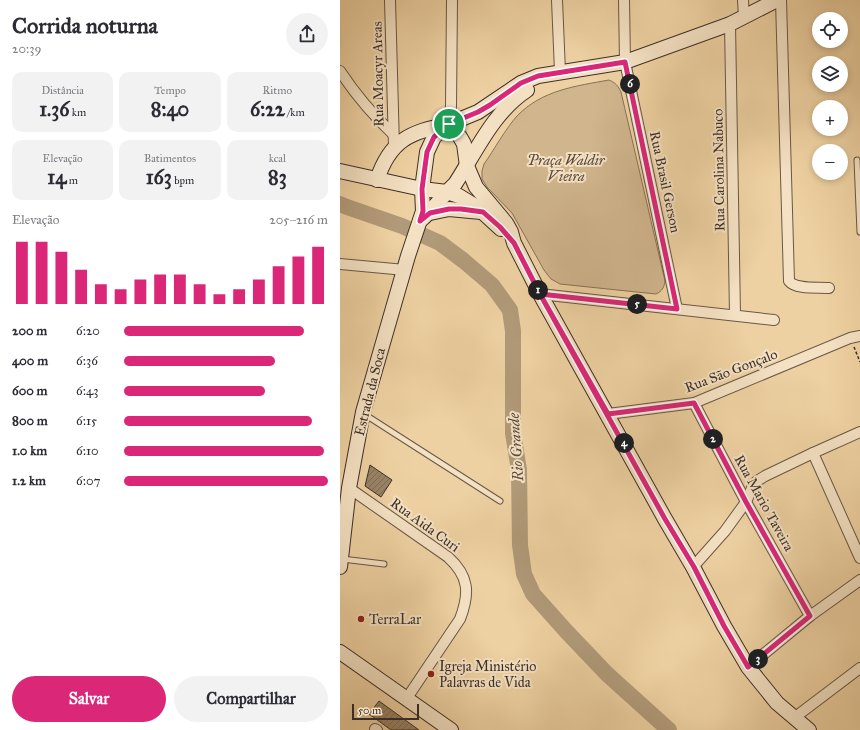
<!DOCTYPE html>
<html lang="pt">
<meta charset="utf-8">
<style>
:root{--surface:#fff;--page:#f2f2f3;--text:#2b2b33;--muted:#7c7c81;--accent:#db2777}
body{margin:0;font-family:"IM FELL Great Primer",serif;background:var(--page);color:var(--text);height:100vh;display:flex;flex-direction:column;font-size:15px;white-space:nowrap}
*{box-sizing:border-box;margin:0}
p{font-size:13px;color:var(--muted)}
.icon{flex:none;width:22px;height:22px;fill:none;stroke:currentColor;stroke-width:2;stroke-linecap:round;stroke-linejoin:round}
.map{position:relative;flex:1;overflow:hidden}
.panel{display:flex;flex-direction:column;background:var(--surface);width:340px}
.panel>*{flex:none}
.controls{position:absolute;left:472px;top:12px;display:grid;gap:8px}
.controls a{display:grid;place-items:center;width:36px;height:36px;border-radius:50%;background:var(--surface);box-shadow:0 2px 6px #0003;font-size:20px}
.scale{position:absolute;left:12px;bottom:10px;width:67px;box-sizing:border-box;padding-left:4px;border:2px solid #3c2f28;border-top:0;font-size:11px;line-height:14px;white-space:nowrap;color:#3c2f28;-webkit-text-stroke:3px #f4e1c3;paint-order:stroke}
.pin{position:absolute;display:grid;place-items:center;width:34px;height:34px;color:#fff;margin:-17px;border:2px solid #fff;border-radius:50%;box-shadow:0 1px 4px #0007}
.km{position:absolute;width:20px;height:20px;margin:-10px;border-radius:50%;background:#222;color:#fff;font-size:11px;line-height:20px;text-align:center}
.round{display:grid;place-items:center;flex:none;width:42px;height:42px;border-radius:21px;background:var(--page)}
.summary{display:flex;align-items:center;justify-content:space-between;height:68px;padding:0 12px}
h1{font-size:22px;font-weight:700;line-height:30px}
.stats{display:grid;grid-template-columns:repeat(3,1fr);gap:6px;height:68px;padding:4px 12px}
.stats div{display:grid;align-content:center;border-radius:10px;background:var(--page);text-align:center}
.stats b{font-size:20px;font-weight:700}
.stats small{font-size:11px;font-weight:400}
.stats p{font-size:11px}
.chart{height:112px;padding:8px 12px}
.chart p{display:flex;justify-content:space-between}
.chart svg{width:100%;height:72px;margin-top:4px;stroke:var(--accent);stroke-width:6}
.primary-button{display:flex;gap:8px;margin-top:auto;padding:8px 12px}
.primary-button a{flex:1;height:46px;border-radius:24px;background:var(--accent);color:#fff;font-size:16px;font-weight:700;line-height:46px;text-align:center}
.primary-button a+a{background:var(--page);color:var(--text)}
ul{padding:0 12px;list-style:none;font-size:13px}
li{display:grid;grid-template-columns:64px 48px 1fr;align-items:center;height:30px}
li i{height:10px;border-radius:5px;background:var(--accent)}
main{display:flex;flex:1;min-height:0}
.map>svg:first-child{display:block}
</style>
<main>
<section class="panel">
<div class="summary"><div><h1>Corrida noturna</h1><p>20:39</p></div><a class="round"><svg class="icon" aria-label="share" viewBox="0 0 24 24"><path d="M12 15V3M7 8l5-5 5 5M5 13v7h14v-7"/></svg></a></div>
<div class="stats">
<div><p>Distância</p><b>1.36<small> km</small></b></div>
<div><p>Tempo</p><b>8:40</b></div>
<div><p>Ritmo</p><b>6:22<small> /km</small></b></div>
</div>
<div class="stats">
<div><p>Elevação</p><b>14<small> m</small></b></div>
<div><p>Batimentos</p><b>163<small> bpm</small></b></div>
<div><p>kcal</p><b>83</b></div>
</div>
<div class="chart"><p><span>Elevação</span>205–216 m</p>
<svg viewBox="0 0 160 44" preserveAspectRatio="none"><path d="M5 44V6M15 44V6M25 44V12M35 44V23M45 44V32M55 44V35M65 44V29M75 44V26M85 44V26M95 44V32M105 44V38M115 44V35M125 44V29M135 44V21M145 44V15M155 44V9"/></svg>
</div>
<ul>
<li><b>200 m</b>6:20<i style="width:88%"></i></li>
<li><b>400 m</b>6:36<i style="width:74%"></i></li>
<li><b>600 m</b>6:43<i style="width:69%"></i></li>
<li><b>800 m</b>6:15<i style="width:92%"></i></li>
<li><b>1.0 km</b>6:10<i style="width:98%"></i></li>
<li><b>1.2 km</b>6:07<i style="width:100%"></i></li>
</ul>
<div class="primary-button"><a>Salvar</a><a>Compartilhar</a></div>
</section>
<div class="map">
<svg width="520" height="730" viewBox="0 0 520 730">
<defs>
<pattern id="building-hatch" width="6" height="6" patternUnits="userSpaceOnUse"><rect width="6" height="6" fill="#998367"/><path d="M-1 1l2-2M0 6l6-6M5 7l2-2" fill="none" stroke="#7e6c55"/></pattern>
</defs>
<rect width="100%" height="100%" fill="#eed1a2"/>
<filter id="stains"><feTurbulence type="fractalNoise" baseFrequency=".005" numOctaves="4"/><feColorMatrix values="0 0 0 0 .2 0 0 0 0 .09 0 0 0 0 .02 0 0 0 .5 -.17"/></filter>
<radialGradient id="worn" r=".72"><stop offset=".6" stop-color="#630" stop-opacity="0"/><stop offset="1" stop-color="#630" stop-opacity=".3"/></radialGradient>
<path fill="#d0b58d" stroke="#86725a" d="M269,80C276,83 278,86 281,92L325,281C324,288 322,291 316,294L220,284L211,279L204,270L172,213L147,187L142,179V171L144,164C154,150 166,128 177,116C202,90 236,86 269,80Z"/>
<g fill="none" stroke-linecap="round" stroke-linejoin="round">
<path stroke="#b19a79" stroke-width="16" d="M0,204L7,207L62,226L100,243L124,261L152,285L170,310L173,331V433L179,470L180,545L184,574L193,594L226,631L267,674L329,730"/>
</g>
<g fill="url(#building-hatch)" stroke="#3c2f28">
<path d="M30,465L52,480L41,497L25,486Z"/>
<path d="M39,701L79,730H51L29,714Z"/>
</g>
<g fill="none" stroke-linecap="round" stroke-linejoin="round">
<defs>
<g id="lane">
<path d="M517,160L520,232"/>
<path d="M24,414L160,501"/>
<path d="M2,559L44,564"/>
</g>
<g id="street">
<path d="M50,0L54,147"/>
<path d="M217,0L220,72"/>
<path d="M284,0L285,62L337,309"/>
<path d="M403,0L404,17"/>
<path d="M441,0L449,281C456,290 479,287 489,288"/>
<path d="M390,24L395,315"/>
<path d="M0,71C15,94 33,115 53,134"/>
<path d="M109,124L111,106L112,0"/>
<path d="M0,264L65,270"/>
<path d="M200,294L434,320"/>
<path d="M354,403L406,502L470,616"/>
<path d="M268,414L354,403L510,338L520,336"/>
<path d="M473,453L520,558"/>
<path d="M9,488L108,557C129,576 130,593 120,619L67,698"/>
<path d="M353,567L385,531L406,502L412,488L417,481L425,476L473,453L520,432"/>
<path d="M408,667L470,616L520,580"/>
<path d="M454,718L520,668"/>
<path d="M35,729L37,730"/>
</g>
<g id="secondary">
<path d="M0,171L82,189L107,192L119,196L137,207L161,229"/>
<path d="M37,180C50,140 70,132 109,124L120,137L124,144L127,166L136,187L166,223L171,232L174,243L200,294L325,519L353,567L384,626L408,667L437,703L469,730"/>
<path d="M90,213L109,209L141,212"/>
<path d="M80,221C93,210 102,196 115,184C136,152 153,112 187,90"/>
<path d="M0,567L9,488L23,412L68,256L83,211L82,189L87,152L94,137L109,124L138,112L181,83L198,76L285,62L390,24L437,0"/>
<path d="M0,652L111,730"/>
</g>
</defs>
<use href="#lane" stroke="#685846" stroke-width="7"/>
<use href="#street" stroke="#685846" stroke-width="12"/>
<use href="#secondary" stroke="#3c2f28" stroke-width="16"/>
<path stroke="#3c2f28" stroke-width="1.5" stroke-dasharray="3 2" stroke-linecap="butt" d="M514,347L520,362"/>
<use href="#lane" stroke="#f4e1c3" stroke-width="5"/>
<use href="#street" stroke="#f4e1c3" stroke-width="10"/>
<use href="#secondary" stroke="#f4e1c3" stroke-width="14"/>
</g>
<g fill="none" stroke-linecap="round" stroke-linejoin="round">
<defs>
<path id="route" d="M109,124L94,137L87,152L82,189L83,211L80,221L90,213L109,209H121L143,212L160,227L174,243L200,294L268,414L354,403L406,502L470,616L408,667L384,626L354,567L325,519L200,294L337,309L285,62L198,76L181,83L150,105L138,112L109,124"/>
</defs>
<use href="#route" stroke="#fff" stroke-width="8"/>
<use href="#route" stroke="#db2777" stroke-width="5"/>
</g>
<g fill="#8f2418" stroke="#f4e1c3" stroke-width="1.5">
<circle cx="21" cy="619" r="4"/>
<circle cx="91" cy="674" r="4"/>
</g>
<g text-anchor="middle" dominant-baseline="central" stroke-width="4" stroke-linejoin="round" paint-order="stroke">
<g font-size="14" fill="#3c2f28" stroke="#f4e1c3">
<text transform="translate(38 74) rotate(-91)">Rua Moacyr Areas</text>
<text transform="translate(379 170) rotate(-91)">Rua Carolina Nabuco</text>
<text transform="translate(325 182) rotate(78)">Rua Brasil Gerson</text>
<text transform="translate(391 371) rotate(-21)">Rua São Gonçalo</text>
<text transform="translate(30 392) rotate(-76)">Estrada da Soca</text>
<text transform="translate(424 503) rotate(61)">Rua Mario Taveira</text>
<text transform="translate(85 525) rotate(36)">Rua Aida Curi</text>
</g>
<g font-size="14" font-style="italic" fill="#5a4a3c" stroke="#f4e1c3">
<text x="226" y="160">Praça Waldir<tspan x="226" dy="16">Vieira</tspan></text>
</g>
<g font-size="14" fill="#3c2f28" stroke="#f4e1c3" text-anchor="start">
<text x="29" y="619">TerraLar</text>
<text x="99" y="666">Igreja Ministério<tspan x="99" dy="16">Palavras de Vida</tspan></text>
</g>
<g font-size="15" font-style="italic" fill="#594a3c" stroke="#f4e1c3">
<text transform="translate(176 447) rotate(-94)">Rio Grande</text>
</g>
</g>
<rect width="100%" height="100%" filter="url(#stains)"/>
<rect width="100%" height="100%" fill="url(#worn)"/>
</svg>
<div class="controls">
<a><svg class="icon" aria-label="locate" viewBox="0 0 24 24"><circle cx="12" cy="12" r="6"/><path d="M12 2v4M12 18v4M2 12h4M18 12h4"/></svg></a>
<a><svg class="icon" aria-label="layers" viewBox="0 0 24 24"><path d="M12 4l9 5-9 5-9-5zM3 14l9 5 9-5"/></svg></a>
<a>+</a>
<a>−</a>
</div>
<div class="scale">50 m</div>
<div class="pin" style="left:109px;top:124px;background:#1e9e55"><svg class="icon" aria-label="arrive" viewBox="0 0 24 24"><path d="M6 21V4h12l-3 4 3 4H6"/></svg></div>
<b class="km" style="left:198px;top:290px">1</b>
<b class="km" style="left:373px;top:439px">2</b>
<b class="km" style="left:418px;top:659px">3</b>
<b class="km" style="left:284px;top:443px">4</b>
<b class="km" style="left:297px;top:304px">5</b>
<b class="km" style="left:290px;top:84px">6</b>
</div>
</main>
